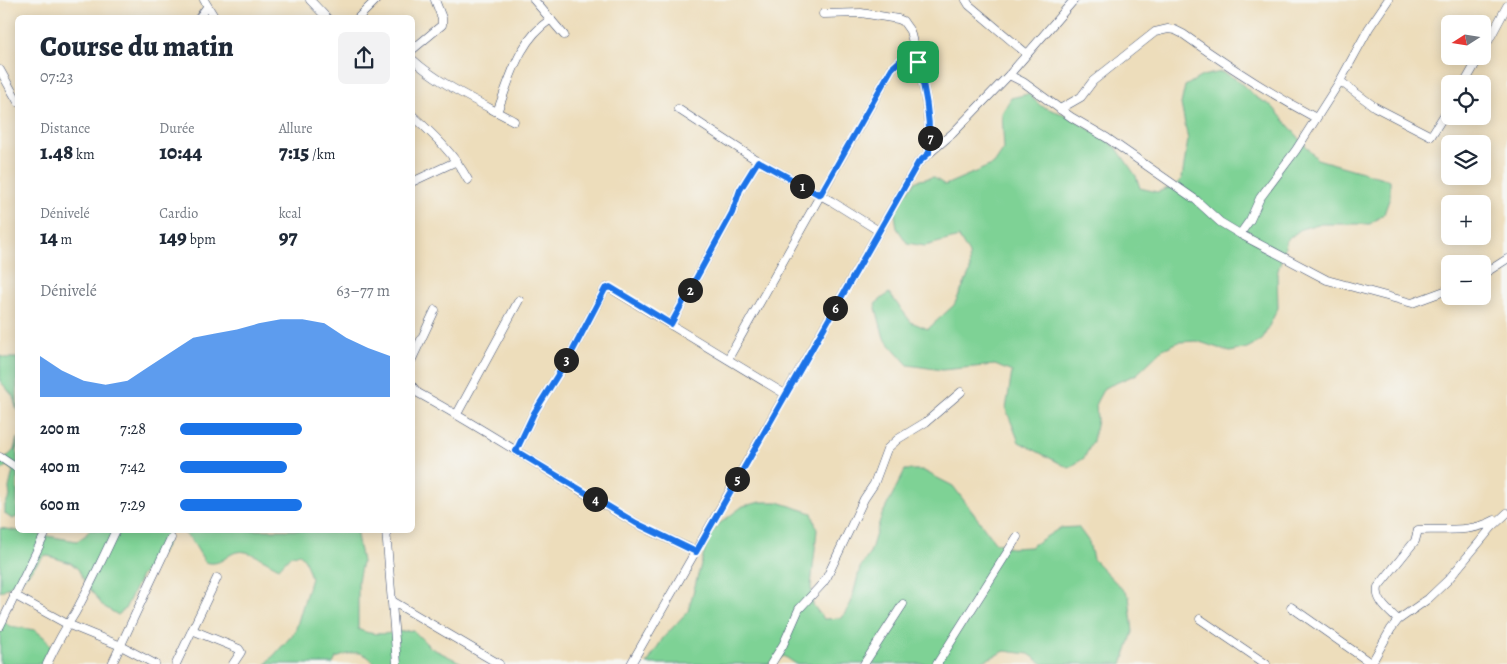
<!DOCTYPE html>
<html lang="fr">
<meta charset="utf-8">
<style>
:root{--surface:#fff;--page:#f2f2f3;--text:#1f2937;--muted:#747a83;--accent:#1a73e8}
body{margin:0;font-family:Alegreya,serif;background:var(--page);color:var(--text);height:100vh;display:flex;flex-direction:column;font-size:19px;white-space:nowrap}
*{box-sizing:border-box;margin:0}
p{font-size:16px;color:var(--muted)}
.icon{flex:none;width:28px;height:28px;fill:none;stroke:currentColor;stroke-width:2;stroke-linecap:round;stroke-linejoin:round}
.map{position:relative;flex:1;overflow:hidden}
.details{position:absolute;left:15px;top:15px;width:400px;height:518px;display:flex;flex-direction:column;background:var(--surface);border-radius:8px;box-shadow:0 2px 12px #0003}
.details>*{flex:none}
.needle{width:32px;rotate:258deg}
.buttons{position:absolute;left:1441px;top:15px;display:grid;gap:10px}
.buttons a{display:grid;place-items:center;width:50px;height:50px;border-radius:8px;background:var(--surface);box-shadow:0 2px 12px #0003;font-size:25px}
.pin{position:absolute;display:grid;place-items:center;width:42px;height:42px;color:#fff;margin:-21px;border-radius:10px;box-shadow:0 2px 8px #0006}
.km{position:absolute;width:25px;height:25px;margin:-12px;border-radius:50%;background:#222;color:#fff;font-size:14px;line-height:25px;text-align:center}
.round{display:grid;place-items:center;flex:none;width:52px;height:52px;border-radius:8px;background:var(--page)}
.head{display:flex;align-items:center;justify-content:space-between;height:85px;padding:0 25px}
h1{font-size:28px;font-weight:800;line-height:38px}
.metrics{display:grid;grid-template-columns:repeat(3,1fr);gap:8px;height:85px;padding:5px 25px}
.metrics div{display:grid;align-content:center}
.metrics b{font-size:21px;font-weight:800}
.metrics small{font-size:14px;font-weight:400}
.metrics p{font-size:14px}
.chart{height:140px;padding:10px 25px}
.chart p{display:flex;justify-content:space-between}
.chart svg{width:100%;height:90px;margin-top:5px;fill:var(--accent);opacity:.7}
ul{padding:0 25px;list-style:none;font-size:16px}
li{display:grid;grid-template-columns:80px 60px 1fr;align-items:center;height:38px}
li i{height:12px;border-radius:6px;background:var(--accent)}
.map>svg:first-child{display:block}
</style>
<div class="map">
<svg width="1507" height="664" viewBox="0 0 1507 664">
<rect width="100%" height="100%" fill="#f6f6f2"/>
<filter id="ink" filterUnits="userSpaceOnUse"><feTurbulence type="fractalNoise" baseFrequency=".02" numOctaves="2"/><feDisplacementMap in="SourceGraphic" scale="10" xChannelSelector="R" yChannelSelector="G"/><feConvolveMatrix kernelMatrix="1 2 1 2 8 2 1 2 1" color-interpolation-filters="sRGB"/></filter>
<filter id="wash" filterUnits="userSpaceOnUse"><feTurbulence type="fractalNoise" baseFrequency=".0096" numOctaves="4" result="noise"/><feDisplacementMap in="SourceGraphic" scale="20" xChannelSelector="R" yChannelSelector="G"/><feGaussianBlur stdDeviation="1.12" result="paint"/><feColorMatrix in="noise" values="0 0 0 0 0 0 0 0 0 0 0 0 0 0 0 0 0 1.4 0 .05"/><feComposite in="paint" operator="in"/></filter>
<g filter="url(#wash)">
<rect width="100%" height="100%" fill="#edddbb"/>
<g fill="#7ed295" stroke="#4c807a">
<path d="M1221,72L1236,79L1257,98L1272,106L1317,159L1390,180V197L1384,214L1370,224H1318L1301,229L1287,240L1277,274L1278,308L1262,340L1247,348L1230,352L1197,341L1179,342L1163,349L1137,374L1104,388L1096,403L1097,420L1093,441L1084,458L1069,468L1019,442L1006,409L1012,372L995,365L942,370L908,365L884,338L875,304L889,293L911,322L928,329L954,305L970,272L969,254L959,237L925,246L907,243L897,228L894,208L916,181L933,177L945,185L994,164L1004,149L1002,113L1011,98L1028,94L1041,106L1071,117L1116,147L1136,176L1140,188L1157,192L1175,186L1182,178L1188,140L1181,104L1185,86L1202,76Z"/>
<path d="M0,356L6,358H17V411L13,396L0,381Z"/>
<path d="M17,438V517L12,519L5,514V505L10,497L9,488L13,471L7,466L0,471V464L14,450Z"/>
<path d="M905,470H922L953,486L995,542L1011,548L1030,547L1060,528L1078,527L1089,542L1093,559L1129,596L1133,632L1122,664H1043L1029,654L1005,651L977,664H796L784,656L768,664H647L663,638L688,611L708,539L719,524L743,506L761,502H778L812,513L817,530L811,586L813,605L824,619L842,618L851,603L860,568L870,553L881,517Z"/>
<path d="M0,528L77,541L86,535L89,530H170L165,548L141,576L125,609L118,615L103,606L86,584L78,569L71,563L45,555L25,577L0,592Z"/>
<path d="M180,530H356L362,562L358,581V629C375,638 395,632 413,630L431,648L464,664H375C362,648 353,652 336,658L333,664H266L295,632L311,578L305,560L300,554L291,555L279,568C269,563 257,555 246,552C227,548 225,568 205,562L191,539Z"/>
<path d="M0,617L9,626L35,630L45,638L51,646L43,664H0Z"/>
</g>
</g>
<g filter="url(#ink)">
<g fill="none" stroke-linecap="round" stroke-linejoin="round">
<defs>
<g id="minor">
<path d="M204,0L215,18"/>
<path d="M310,0L327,18"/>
<path d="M534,0L564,35"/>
<path d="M966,0L969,5L1027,54"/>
<path d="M823,14L861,13L898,19L903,21L910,31C921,73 931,109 929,153"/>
<path d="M199,18L207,7"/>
<path d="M358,18L376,0"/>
<path d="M412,50L442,25V18L435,0"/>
<path d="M1482,53L1507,6"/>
<path d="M412,59C442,86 479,102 514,121"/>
<path d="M0,70L18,102"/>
<path d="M1009,75L1023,82L1071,117L1107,138L1196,200L1220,222L1240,234L1250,220L1260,198L1296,150L1340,81L1369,28L1388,0"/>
<path d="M1340,81L1375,107L1431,136L1450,106"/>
<path d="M1464,84L1480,56"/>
<path d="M678,109L758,161L831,201L879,231"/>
<path d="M1060,109L1081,97L1093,81L1155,32L1168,29L1175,30L1183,34C1226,65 1269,93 1316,118"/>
<path d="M497,112C511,77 518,41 551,19"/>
<path d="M412,115C434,135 454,154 468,180"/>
<path d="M412,182L457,161"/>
<path d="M1240,234L1327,280L1412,303L1450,289"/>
<path d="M1482,275L1507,259"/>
<path d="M671,324L732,213L740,190L758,161"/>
<path d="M412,359L435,310"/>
<path d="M728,359L892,68L901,60L918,62"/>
<path d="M412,386L418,393C492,433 561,481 634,522C654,533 675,542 696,551"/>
<path d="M457,414L519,300"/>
<path d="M516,451L534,413L572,352L605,289L608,287L785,394"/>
<path d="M0,457L18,469"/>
<path d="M386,530L397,664"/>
<path d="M14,595L67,624L121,646L155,664"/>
<path d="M392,601L499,664"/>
<path d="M1291,607L1372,664"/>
<path d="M1200,619L1266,664"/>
<path d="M1398,620C1389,611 1375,601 1378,587L1415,541L1418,530C1443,529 1472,533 1495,520"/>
<path d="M0,626L47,530"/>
<path d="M192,630L239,649L241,652L233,664"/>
<path d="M47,664C56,645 64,630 75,613C90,586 103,558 116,530"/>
<path d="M112,664L171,538"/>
<path d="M176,664L217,578"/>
<path d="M631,664L918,163L953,133L1009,75L1074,0"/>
<path d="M771,664L783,645L799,609L823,583L827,577L864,499L874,484L887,449L898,439L926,422L961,392"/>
<path d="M864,664L903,604"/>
<path d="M937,664L1017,537"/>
<path d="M1371,664L1391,629L1398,620L1428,599L1448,580L1492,527L1507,513"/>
</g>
</defs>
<use href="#minor" stroke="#3a496c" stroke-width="9"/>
<use href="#minor" stroke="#fff" stroke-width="8"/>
</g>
</g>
<g fill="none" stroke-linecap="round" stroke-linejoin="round" filter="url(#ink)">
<defs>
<path id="route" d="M901,60L918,62C926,92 931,122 929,153L918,163L696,552L636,523L516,451L534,413L572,352L605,289L610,287L671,324L732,213L740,190L758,161L820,195L892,68Z"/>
</defs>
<use href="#route" stroke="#fff" stroke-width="10"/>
<use href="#route" stroke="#1a73e8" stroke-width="6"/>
</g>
</svg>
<div class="buttons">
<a><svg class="needle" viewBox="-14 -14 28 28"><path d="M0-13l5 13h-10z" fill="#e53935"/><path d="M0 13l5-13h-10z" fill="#747a83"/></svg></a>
<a><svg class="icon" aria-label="locate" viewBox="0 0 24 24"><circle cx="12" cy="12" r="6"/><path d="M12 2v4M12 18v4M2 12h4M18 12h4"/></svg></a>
<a><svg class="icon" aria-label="layers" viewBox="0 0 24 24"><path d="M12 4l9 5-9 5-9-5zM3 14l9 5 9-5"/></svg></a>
<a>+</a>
<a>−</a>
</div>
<div class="pin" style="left:918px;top:62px;background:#1e9e55"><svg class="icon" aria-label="arrive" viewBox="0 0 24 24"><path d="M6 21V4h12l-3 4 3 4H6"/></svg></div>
<b class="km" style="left:802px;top:186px">1</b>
<b class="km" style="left:690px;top:290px">2</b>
<b class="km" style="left:566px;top:360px">3</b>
<b class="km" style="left:595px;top:499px">4</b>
<b class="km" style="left:737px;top:479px">5</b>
<b class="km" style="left:835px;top:308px">6</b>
<b class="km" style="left:930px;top:138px">7</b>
<section class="details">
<div class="head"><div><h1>Course du matin</h1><p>07:23</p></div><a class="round"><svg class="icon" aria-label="share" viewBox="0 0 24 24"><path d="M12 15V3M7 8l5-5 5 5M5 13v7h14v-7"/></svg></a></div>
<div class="metrics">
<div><p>Distance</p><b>1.48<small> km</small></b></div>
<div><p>Durée</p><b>10:44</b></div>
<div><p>Allure</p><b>7:15<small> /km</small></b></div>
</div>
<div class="metrics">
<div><p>Dénivelé</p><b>14<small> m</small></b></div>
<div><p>Cardio</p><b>149<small> bpm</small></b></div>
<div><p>kcal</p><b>97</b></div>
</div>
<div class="chart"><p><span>Dénivelé</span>63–77 m</p>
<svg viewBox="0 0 160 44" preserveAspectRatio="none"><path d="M0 44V24L10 31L20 36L30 38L40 36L50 29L60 22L70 15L80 13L90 11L100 8L110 6L120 6L130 8L140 15L150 20L160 24V44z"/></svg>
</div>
<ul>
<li><b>200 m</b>7:28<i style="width:58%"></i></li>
<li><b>400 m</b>7:42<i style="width:51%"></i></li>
<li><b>600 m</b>7:29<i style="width:58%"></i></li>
</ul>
</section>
</div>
